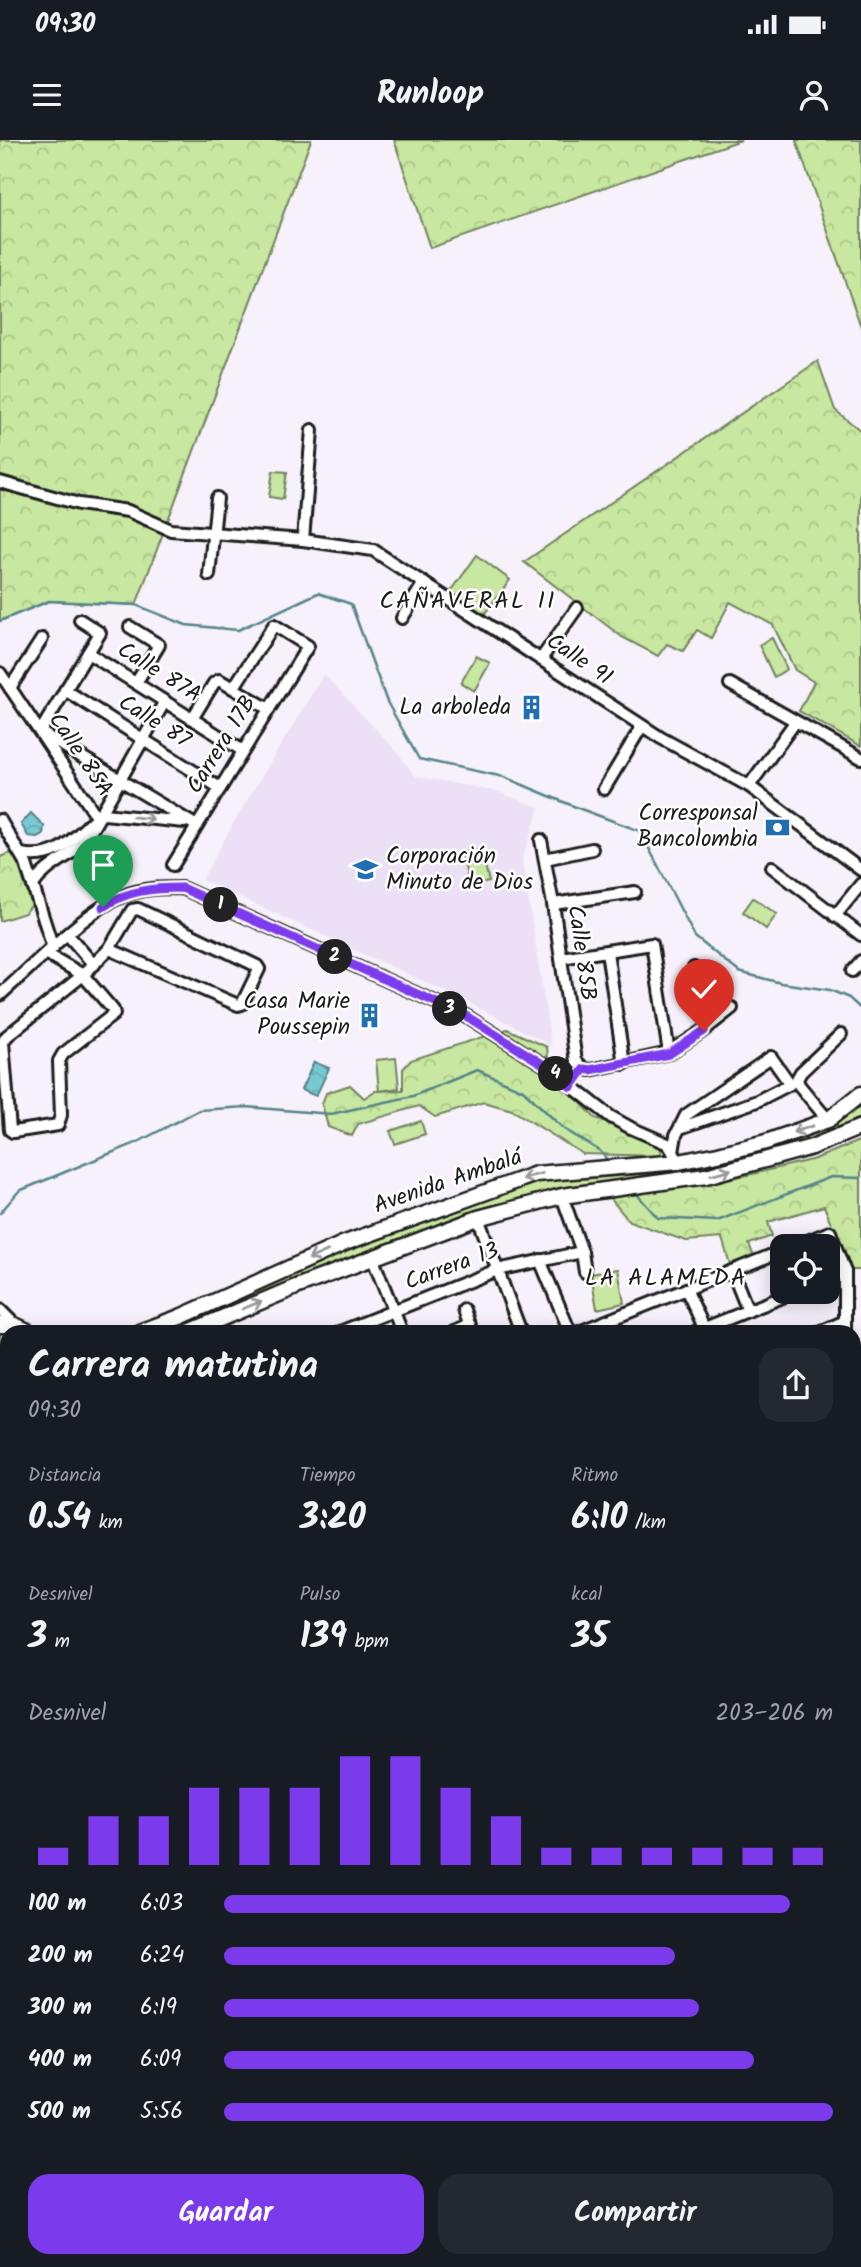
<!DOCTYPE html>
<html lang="es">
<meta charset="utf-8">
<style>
:root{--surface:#171b24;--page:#242831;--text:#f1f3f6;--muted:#9ea1a6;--accent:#7c3aed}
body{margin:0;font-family:Kalam,sans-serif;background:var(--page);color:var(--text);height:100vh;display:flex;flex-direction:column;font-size:26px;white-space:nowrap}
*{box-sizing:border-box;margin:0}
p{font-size:23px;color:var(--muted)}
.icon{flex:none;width:38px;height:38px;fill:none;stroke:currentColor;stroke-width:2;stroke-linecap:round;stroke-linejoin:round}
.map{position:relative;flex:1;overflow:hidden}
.panel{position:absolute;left:0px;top:1185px;width:861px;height:943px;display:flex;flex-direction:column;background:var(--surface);border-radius:21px 21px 0 0;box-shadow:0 4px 18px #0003}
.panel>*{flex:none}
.controls{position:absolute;left:770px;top:1094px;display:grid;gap:14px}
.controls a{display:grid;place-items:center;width:70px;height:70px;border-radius:14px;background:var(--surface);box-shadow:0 4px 18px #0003;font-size:35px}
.pin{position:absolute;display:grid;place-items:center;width:60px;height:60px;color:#fff;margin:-72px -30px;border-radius:50% 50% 50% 0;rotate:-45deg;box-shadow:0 0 7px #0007}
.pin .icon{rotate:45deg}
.km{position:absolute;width:35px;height:35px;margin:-18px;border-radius:50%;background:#222;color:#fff;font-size:19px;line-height:35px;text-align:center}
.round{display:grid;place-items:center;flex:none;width:74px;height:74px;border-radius:21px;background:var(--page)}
.head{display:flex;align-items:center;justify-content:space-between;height:119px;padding:0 28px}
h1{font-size:38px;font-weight:700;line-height:52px}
.metrics{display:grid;grid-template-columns:repeat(3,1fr);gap:10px;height:119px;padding:7px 28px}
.metrics div{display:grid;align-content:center}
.metrics b{font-size:35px;font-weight:700}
.metrics small{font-size:19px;font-weight:400}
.metrics p{font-size:19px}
.chart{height:196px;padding:14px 28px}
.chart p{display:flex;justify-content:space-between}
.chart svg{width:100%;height:126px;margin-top:7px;stroke:var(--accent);stroke-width:6}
.cta{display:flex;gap:14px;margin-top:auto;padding:14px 28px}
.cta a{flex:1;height:80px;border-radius:21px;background:var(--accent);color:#fff;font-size:28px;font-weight:700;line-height:80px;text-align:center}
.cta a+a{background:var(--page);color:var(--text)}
ul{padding:0 28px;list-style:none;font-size:23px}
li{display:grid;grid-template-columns:112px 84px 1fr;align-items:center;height:52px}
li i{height:18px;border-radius:9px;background:var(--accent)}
.status{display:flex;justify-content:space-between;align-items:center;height:49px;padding:0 35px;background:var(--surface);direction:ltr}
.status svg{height:19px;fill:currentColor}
header{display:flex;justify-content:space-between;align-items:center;height:91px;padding:0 28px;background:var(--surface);font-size:32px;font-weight:700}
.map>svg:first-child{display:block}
</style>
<div class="status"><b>09:30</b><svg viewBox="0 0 49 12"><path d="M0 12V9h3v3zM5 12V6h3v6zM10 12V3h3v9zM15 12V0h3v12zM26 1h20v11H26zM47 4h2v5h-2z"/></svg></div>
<header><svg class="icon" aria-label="menu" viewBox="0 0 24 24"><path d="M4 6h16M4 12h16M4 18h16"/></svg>Runloop<svg class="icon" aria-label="person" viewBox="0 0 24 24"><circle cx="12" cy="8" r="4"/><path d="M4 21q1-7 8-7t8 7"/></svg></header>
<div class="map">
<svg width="861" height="2127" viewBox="0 0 861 2127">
<defs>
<pattern id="forest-crowns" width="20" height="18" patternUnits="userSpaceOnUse" patternTransform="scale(1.75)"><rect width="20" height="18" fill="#c8e7a0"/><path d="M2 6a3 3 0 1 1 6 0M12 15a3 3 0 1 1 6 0" fill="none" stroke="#abc689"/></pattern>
<pattern id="water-waves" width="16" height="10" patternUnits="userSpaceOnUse" patternTransform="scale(1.75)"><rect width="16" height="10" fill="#79c9d2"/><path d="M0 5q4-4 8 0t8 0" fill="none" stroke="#68acb4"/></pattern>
</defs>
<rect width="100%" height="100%" fill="#f6f1fa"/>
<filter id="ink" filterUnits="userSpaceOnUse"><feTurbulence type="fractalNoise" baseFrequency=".0143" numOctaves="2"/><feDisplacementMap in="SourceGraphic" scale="14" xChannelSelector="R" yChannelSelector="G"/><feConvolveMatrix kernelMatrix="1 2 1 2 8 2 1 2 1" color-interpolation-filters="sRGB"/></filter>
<g filter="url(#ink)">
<g fill="#ebe0f5">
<path d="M324,534L397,612L415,636L498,652L540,668L522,719L551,905L460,858L202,740L234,682Z"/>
<path d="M854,1826L861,1837V1877L854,1881Z"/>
</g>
<g fill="url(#forest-crowns)" stroke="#72825e" stroke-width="2">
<path d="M0,0H311L136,465L49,461L0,481Z"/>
<path d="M394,0H741L430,108Z"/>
<path d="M796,0H861V187Z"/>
<path d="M818,221L835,270L861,291V606L799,571L814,542L795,530L773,485L730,462L711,498L697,490L683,511L667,504L658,516L622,497L524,422Z"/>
<path d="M14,712L32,765L25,773L0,781V717Z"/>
<path d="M507,889L547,907L549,929L595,978L662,1000L661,1016L583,1014L512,970L484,962L435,977L419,966L358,984L352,996L328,987L322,964L326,953L350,945L364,958L375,951L403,950V929L411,920Z"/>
<path d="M861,1000V1130H850L824,1066L768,1082L772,1096L749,1104L756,1122L732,1131L722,1098L686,1101L629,1081L610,1058L748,1035L815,1019Z"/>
<path d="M854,1388H861V1585L854,1590Z"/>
<path d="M0,1578L7,1587V1641L0,1637Z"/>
<path d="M854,1660L861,1674V1742L854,1747Z"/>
</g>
<g fill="#c8e7a0" stroke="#72825e" stroke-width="2">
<path d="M273,331L287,332L283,359L269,357Z"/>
<path d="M477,415L510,440L482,477L450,453Z"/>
<path d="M772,498L787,529L774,537L759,505Z"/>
<path d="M476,516L490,523L474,551L461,543Z"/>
<path d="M481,708L489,742L470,746L461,713Z"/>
<path d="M753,758L777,774L766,789L743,772Z"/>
<path d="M396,918L399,948L379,951L376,920Z"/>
<path d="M861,965V980L801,1005L703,1033L550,1051L490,1066L396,1100L171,1192H148L350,1107L538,1039H581L670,1032L709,1023L807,995L851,974Z"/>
<path d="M421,981L425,994L395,1004L390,991Z"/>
<path d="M618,1129L624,1163L597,1169L591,1134Z"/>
<path d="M7,1192V1264L0,1263V1194Z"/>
</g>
<g fill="url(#water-waves)" stroke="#548489" stroke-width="2">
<path d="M31,673L44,686L43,694L37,697L28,696L21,684Z"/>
<path d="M314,922L329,928L316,956L301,950Z"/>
</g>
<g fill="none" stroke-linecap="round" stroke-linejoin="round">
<g stroke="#548489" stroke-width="2.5">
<path d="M0,481L49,461L136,465L186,485L238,490L318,453L351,464L387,562L419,619L504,637L578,668L640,691L695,797L739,832L781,843L830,850L849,858L861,869"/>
<path d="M634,1051L658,1078L717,1081L831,1037L861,1038"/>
<path d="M0,1073L19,1051L138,1002L199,970L246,967L331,974L413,956L477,930L523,950L564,989L600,1011L609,1022"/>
</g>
<defs>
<g id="minor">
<path d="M0,342L79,364L128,371L171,390L303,400L373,410L661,598L749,646L861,730"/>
<path d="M303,400L312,290"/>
<path d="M209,435L217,358"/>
<path d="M402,478L424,443"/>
<path d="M80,480L100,493L40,592L197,686"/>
<path d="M130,487L159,505L136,543"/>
<path d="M88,513L243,611"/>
<path d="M541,519L577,468"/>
<path d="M0,533L97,677"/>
<path d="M730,544L861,618"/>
<path d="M10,548L42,499"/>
<path d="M65,550L220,648"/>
<path d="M192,579L214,543L219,540L269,569"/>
<path d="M749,646L793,585V582"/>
<path d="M604,649L642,586"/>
<path d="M0,680L26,724L53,808"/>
<path d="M541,700L553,764L576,921L584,929"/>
<path d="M21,714C57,721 72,699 97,677L104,674L185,682"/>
<path d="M545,719L592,709"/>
<path d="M173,725L308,506L274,485L234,547"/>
<path d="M772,727L861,795"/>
<path d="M33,745C47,724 70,718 86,700L165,561"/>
<path d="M553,764L635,752"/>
<path d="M835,776L861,744"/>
<path d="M68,795L94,825"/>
<path d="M607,812L624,924"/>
<path d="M47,814L83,835L113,870L114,874L63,914L59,921L61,975L58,985L13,992L10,990L3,902L7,896L83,835L109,809L132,770L138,769L257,826L259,829L242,864L238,865L109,809"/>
<path d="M561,818L652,804L669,913"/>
<path d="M694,828L708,887"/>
<path d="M852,831L861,821"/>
<path d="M0,855C32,827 86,770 123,756C142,748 162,748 182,748L466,876L546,926L611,977L631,988L668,1004L679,1022"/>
<path d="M584,929L590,930L669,913L703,891L732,868"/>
<path d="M828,980L799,945L797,939L801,932L841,894"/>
<path d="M673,1012L676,995L686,975L771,917L790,944L757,961L680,988"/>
<path d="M562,1056L582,1112L585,1132"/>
<path d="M478,1078L521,1192"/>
<path d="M795,1106L830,1092L845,1132V1192"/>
<path d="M372,1117L402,1192"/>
<path d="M540,1120L570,1192"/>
<path d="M732,1131L748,1171"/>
<path d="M828,1138L845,1132"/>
<path d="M686,1149L706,1192"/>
<path d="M0,1170L15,1185"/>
<path d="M464,1170L472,1192"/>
<path d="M340,1192L497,1130L582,1112"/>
<path d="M454,1192L470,1185"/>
<path d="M579,1192L782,1111"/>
<path d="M695,1192L795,1152"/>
<path d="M820,1192L845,1181"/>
<path d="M0,1299L7,1291"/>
<path d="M0,1423H7"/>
<path d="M0,1438L7,1458"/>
<path d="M0,1483L7,1485"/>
<path d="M854,1629L861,1624"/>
<path d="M854,1657L861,1671"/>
<path d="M0,1694L7,1693"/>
<path d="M854,1755L861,1749"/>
<path d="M0,1778L7,1777"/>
<path d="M854,1812L861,1824"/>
<path d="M0,1814L7,1813"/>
<path d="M0,1858L7,1892"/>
<path d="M854,1969L861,1955"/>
<path d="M854,2047L861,2067"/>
<path d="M0,2070L7,2068"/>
<path d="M0,2084L7,2082"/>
<path d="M53,2121L58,2127"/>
<path d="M98,2121L102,2127"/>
<path d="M109,2121L113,2127"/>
<path d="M622,2121L626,2127"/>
<path d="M8,2127L26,2121"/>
<path d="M144,2127L154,2121"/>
<path d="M259,2127L270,2121"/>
<path d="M454,2127L460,2121"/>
<path d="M480,2127L489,2121"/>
</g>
<g id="major">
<path d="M0,1185H15L30,1192"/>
<path d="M139,1192L180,1177L345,1103L536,1034L679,1022L718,1014L766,1002L828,980L861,954"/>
<path d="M189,1192L296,1147L478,1078L562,1056L706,1036L812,1007L861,987"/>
<path d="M0,1276L7,1277"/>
<path d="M0,1886L7,1885"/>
<path d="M854,1898L861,1894"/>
<path d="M0,1900L7,1899"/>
<path d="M854,1912L861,1907"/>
<path d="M854,1927L861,1923"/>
<path d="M854,1947L861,1937"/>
<path d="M854,2070L861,2088"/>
<path d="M840,2121L843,2127"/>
<path d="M853,2121L855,2127"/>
<path d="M520,2127L529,2121"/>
<path d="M547,2127L556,2121"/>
<path d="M573,2127L592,2121"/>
</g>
</defs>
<use href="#minor" stroke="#1c1c1c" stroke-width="16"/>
<use href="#major" stroke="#1c1c1c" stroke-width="19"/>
<use href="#minor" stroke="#fff" stroke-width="10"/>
<use href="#major" stroke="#fff" stroke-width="14"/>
</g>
<defs><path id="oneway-shaft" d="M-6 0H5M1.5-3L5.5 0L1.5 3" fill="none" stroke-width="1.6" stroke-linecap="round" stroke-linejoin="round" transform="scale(1.75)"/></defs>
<g stroke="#999">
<use href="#oneway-shaft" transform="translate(143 678) rotate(6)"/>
<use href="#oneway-shaft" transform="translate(803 989) rotate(161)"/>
<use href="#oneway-shaft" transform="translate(721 1032) rotate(-15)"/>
<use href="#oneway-shaft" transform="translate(532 1036) rotate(165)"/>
<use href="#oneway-shaft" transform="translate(318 1115) rotate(156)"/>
<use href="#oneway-shaft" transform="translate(252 1165) rotate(-22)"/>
</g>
</g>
<g fill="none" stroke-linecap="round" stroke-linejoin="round" filter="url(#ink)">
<defs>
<path id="route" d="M103,767C127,750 154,748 182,748L466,876L546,926L571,947L584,929L590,930L669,914L704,891"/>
</defs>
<use href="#route" stroke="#fff" stroke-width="14"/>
<use href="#route" stroke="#7c3aed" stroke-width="9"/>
</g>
<defs>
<symbol id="building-bare" viewBox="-9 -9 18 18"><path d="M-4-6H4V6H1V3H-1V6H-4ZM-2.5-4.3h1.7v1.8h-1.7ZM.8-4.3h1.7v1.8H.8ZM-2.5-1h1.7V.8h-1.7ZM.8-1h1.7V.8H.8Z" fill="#1f6fb2" stroke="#fff" stroke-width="2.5" paint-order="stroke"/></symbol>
<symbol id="bank-bare" viewBox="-9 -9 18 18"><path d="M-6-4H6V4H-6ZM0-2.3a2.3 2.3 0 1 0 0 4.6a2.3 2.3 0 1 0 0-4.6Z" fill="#1f6fb2" stroke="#fff" stroke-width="2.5" paint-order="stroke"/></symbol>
<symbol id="university-bare" viewBox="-9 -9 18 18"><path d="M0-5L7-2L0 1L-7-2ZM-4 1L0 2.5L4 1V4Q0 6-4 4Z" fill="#1f6fb2" stroke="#fff" stroke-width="2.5" paint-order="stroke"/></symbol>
</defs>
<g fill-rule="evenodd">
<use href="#building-bare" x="514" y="550" width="35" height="35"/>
<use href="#bank-bare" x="760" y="670" width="35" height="35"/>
<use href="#university-bare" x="348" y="712" width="35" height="35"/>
<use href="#building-bare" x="352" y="858" width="35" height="35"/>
</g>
<g text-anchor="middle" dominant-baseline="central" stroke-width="5" stroke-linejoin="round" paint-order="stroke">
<g font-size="23" fill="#1c1c1c" stroke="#fff">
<text transform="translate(579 520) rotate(34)">Calle 91</text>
<text transform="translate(159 533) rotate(32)">Calle 87A</text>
<text transform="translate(154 582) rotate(32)">Calle 87</text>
<text transform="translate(222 605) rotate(-58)">Carrera 17B</text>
<text transform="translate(80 615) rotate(56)">Calle 85A</text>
<text transform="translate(581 813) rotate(82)">Calle 85B</text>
<text transform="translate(448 1042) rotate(-19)">Avenida Ambalá</text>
<text transform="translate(452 1127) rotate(-20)">Carrera 13</text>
</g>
<g font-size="23" fill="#1c1c1c" stroke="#fff" text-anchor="end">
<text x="511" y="568">La arboleda</text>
<text x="758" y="674">Corresponsal<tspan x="758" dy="26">Bancolombia</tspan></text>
<text x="386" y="717" text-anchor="start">Corporación<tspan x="386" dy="26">Minuto de Dios</tspan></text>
<text x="350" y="862">Casa Marie<tspan x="350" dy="26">Poussepin</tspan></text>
</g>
<g font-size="24" letter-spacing="2" fill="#1c1c1c" stroke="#fff">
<text x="468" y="461">CAÑAVERAL II</text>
<text x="666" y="1138">LA ALAMEDA</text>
</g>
</g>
</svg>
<div class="controls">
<a><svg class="icon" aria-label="locate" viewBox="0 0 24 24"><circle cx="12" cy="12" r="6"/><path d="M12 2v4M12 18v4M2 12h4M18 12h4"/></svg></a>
</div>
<div class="pin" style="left:103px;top:767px;background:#1e9e55"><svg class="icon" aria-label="arrive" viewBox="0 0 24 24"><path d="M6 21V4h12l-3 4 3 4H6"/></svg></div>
<div class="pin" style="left:704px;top:891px;background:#d93025"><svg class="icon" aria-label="check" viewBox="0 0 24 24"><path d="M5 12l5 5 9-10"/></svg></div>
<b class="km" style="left:221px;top:765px">1</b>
<b class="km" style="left:335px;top:817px">2</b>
<b class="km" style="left:450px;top:869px">3</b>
<b class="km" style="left:556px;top:934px">4</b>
<section class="panel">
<div class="head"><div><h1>Carrera matutina</h1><p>09:30</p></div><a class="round"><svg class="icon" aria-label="share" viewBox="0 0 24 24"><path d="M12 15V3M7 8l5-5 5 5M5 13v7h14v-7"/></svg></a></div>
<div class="metrics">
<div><p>Distancia</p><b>0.54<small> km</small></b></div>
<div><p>Tiempo</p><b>3:20</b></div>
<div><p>Ritmo</p><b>6:10<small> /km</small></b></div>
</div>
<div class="metrics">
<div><p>Desnivel</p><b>3<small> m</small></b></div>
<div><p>Pulso</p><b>139<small> bpm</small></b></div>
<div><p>kcal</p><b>35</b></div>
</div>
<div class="chart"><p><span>Desnivel</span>203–206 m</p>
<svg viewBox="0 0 160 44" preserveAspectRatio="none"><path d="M5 44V38M15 44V27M25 44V27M35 44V17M45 44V17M55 44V17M65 44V6M75 44V6M85 44V17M95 44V27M105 44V38M115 44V38M125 44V38M135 44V38M145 44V38M155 44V38"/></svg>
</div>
<ul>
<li><b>100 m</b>6:03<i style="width:93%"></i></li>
<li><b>200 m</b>6:24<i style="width:74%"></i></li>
<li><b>300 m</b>6:19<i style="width:78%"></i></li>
<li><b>400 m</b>6:09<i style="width:87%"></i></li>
<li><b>500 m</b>5:56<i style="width:100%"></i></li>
</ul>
<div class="cta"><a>Guardar</a><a>Compartir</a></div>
</section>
</div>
